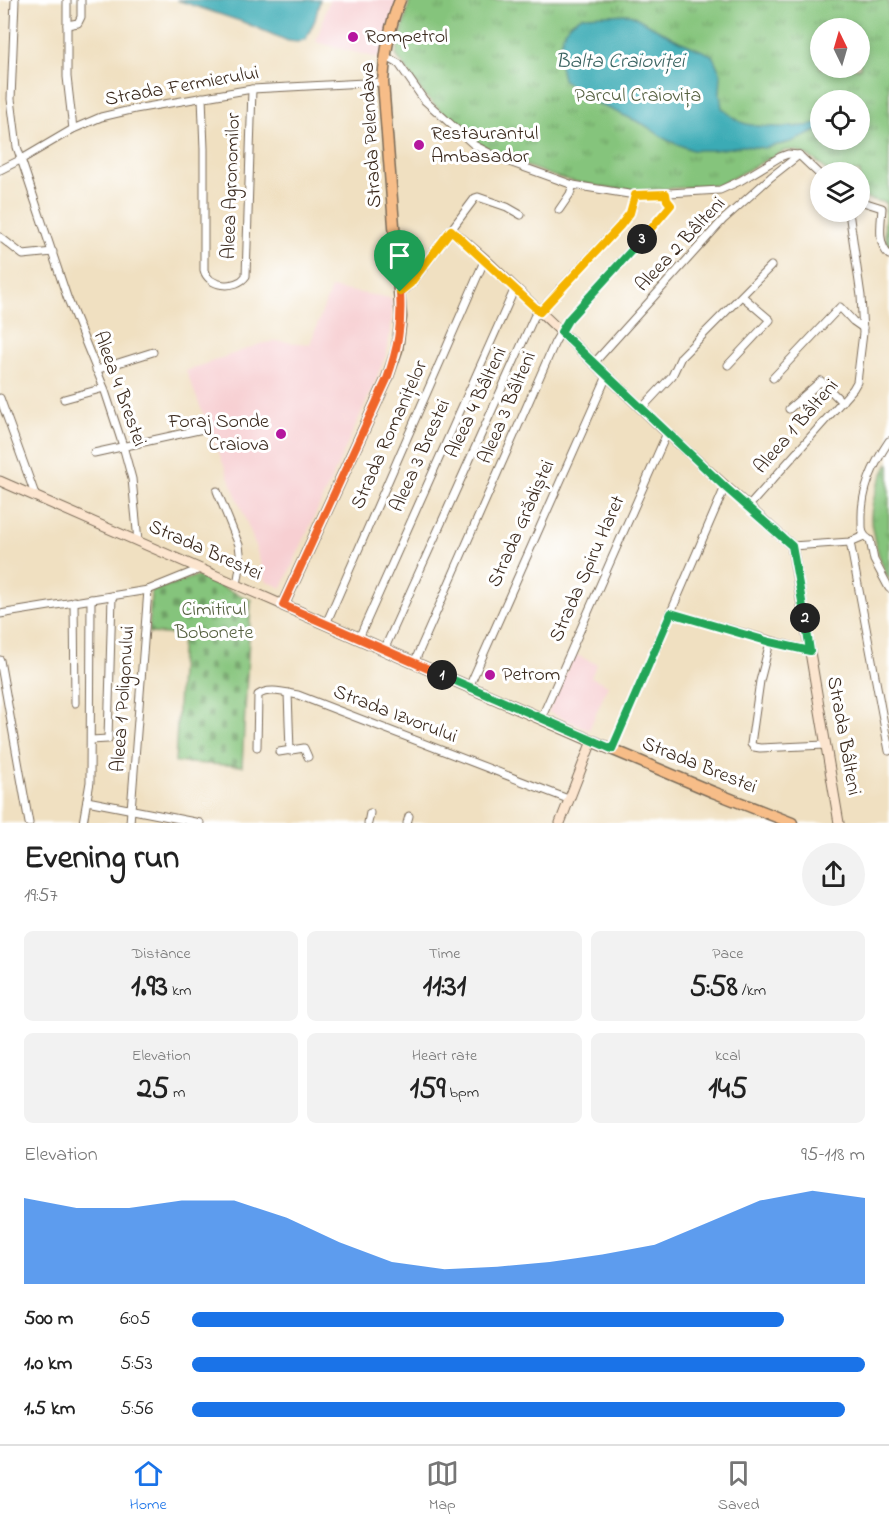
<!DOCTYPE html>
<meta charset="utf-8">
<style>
:root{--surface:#fff;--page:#f2f2f2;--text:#222;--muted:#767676;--line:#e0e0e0;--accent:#1a73e8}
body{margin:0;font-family:"Indie Flower",sans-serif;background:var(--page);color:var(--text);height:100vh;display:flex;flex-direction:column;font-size:22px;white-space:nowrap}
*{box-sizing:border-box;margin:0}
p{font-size:20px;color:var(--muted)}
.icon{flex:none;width:33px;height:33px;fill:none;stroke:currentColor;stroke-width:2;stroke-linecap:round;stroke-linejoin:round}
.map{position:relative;height:823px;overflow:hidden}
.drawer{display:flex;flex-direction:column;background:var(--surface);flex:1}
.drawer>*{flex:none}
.needle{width:39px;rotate:355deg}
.buttons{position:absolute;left:810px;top:18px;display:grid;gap:12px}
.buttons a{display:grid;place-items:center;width:60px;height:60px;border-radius:50%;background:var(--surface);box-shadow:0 3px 9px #0003;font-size:30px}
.pin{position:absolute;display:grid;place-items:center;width:51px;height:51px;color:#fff;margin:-62px -26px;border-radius:50% 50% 50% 0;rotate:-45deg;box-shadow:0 0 6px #0007}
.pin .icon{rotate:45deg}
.km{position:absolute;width:30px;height:30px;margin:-15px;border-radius:50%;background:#222;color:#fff;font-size:16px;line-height:30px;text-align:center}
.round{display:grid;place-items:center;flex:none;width:63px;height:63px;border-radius:32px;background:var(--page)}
.headline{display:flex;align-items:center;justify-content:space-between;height:102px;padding:0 24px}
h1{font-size:33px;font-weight:700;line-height:45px}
.stats{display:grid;grid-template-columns:repeat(3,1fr);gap:9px;height:102px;padding:6px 24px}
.stats div{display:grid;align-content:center;border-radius:9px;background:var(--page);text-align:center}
.stats b{font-size:30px;font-weight:700}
.stats small{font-size:16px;font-weight:400}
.stats p{font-size:16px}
.chart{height:168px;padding:12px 24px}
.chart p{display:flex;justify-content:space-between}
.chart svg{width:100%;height:108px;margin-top:6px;fill:var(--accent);opacity:.7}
ul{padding:0 24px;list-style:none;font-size:20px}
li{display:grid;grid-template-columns:96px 72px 1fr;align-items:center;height:45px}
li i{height:15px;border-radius:8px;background:var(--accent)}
.dock{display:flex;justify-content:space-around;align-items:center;height:84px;border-top:2px solid var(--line);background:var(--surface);font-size:16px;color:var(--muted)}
.dock a{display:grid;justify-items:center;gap:3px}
.dock .current{color:var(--accent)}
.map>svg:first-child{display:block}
</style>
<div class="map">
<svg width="889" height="823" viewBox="0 0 889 823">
<defs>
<pattern id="grass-tufts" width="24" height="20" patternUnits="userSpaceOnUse" patternTransform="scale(1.5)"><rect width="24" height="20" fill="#85c47c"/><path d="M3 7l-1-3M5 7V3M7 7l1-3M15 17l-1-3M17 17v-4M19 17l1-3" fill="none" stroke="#6e9f65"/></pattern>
<pattern id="cemetery-stones" width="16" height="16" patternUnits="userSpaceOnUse" patternTransform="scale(1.5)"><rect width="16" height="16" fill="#85c47c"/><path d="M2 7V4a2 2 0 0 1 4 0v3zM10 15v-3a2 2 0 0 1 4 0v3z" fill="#6e9f65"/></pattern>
</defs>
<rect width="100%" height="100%" fill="#fff"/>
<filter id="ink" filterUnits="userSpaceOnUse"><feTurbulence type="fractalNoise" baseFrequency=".0167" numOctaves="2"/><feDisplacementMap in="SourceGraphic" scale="12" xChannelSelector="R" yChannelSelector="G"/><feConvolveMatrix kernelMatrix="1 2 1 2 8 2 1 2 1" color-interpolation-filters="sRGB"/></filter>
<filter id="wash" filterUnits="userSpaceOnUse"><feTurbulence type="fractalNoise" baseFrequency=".008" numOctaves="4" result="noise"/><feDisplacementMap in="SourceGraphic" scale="24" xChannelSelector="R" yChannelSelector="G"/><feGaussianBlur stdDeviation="1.35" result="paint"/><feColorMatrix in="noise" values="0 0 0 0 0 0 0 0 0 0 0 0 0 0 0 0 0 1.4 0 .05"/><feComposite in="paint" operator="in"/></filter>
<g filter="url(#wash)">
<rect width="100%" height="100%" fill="#f0e0c1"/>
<g fill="#f7cfd2">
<path d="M329,0H400L385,60L316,42Z"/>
<path d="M331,288L391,298L393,306L391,329L386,355L374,385L282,588L266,581L251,533L186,371L260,344L276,341L310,344Z"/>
<path d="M574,654L597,664L591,677L608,685L589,730L548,712Z"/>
</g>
<g fill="url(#grass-tufts)" stroke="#60774d" stroke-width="1.5" fill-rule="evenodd">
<path d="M410,0H889V247C882,235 885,217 886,203L860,197V172H828C816,160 801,148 784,151L719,185L635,191L607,188L576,182L553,176L502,157L476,143L425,96L396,55ZM820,28H860V68H820ZM820,100H860V140H820Z"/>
<path d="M889,462V580C882,568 870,529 871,516C872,497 880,478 889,462Z"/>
</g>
<path fill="url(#cemetery-stones)" stroke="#60774d" stroke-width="1.5" d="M197,576L251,600L242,766L175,762L182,635L149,633L151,591Z"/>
<g fill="#3aabb5" stroke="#3a6a6a" stroke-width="1.5">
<path d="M177,0H320L315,20L306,39L298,42L288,41L243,22Z"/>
<path d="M630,14L677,40L712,55L721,74L720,94L722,108C728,112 734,120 741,122C756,129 805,128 820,123V130L791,142L764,148L743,146L714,150H692L667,140L643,124L583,97L563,79L559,62L562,37L569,24L582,16Z"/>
</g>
</g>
<g filter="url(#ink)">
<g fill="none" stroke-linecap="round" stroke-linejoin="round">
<defs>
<g id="street">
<path d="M15,0L11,99L17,147L67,297L104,388L123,446L132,479L138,541"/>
<path d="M67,0V77L73,129"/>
<path d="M67,25L78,23L81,17V0"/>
<path d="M385,56L399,64L424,100L474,145L501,159L573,185L635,195L720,190L740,181L780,157L788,154L799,155"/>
<path d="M202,97L204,149V270C208,287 236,290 246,276L252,89"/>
<path d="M799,155L820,175"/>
<path d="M0,170L22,159L73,129L101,117L135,109L252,89L383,82"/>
<path d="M860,201L882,208C881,224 877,244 889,255"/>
<path d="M559,210L570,194L573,185"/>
<path d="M451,230L475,198L478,197L507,207L521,215"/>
<path d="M0,237L23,255L53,252"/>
<path d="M594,363L723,220L771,177L799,155"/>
<path d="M728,365L770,320L742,296"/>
<path d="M96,370L153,352"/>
<path d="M773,378L840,307L853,321L863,328"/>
<path d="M0,398L36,497"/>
<path d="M64,399L104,388"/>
<path d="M642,408L672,376L681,357L771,266"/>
<path d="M789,409L821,381L842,402"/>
<path d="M889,441C873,465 861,490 862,520C862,529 861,535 870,540L874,560L889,588"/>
<path d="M94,453L203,429"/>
<path d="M217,491L239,545L241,561L237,585"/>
<path d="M749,506L853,389L857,382L863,333L861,296L849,212"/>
<path d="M850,542L889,751"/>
<path d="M792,546L850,542L864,536"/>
<path d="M74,601L75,703"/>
<path d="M671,613L810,651"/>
<path d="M0,614L148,590L200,569"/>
<path d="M326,624L485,259"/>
<path d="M359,638L515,288"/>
<path d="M770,642L760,681L751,744L754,747L760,748L825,745"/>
<path d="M384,650L534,317L619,226L630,213L635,195"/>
<path d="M0,660L29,823"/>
<path d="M414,663L555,342L568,320L667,210L671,205L667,200L666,194"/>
<path d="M469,687L607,376"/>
<path d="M288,693L290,751"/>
<path d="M541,719L667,433"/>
<path d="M91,740L108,739L112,596"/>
<path d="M257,747L258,695C269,687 286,693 298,695L568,799"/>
<path d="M612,749L725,487"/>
<path d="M279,752L304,748L308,757"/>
<path d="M87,801L200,823"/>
<path d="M83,823L90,782L91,599"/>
<path d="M130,823L148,590"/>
<path d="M368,823L370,813"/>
<path d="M407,823L409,816"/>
</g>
<g id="secondary">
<path d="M400,292L410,284L451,230L485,259L667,433L792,546L839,823"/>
<path d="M0,481L283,605"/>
<path d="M560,823L592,741"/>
</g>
<path id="primary" d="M400,0C389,26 385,53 383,82L401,317L397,350L387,379L283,605L592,741L713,792L792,823"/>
</defs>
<use href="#street" stroke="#7a6a57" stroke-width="9"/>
<use href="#secondary" stroke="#7a6a57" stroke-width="11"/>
<use href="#primary" stroke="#7a6a57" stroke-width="13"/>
<use href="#street" stroke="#fff" stroke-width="7"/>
<use href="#secondary" stroke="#fce5cf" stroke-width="9"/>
<use href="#primary" stroke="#f7bd88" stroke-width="10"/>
</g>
</g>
<g fill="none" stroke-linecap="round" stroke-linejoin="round" filter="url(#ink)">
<defs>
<path id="split-1" d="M400,292C402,325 398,348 387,379L283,605L442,675"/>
<path id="split-2" d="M442,675L612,749L671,613L770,642L810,651L805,618"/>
<path id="split-3" d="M642,239L568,320L561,332L725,487L792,546L805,618"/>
<path id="split-4" d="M400,292L410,284L451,230L540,312L620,226L630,213L635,195L666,194L667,200L671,205L642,239"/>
</defs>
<use href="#split-1" stroke="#fff" stroke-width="12"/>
<use href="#split-2" stroke="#fff" stroke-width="12"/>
<use href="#split-3" stroke="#fff" stroke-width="12"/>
<use href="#split-4" stroke="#fff" stroke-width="12"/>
<use href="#split-1" stroke="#f0652b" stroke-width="8"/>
<use href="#split-2" stroke="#22a559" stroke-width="8"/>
<use href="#split-3" stroke="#22a559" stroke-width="8"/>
<use href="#split-4" stroke="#f5b400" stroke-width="8"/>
</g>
<g fill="#b5179e" stroke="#fff" stroke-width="2">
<circle cx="353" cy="37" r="6"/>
<circle cx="419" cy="145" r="6"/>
<circle cx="281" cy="434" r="6"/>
<circle cx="490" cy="675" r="6"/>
</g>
<g text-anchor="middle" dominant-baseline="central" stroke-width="6" stroke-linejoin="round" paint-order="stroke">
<g font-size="20" fill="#3b2a1e" stroke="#fff" text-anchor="start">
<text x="365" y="37">Rompetrol</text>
<text x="431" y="134">Restaurantul<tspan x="431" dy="23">Ambasador</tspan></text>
<text x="269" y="422" text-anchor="end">Foraj Sonde<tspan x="269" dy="23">Craiova</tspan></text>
<text x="502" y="675">Petrom</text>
</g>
<g font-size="20" fill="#3b2a1e" stroke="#fff">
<text transform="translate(182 87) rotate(-10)">Strada Fermierului</text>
<text transform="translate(372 135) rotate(-93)">Strada Pelendava</text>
<text transform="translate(232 186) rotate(-88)">Aleea Agronomilor</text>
<text transform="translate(681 245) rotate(-47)">Aleea 2 Bâlteni</text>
<text transform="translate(119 389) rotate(70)">Aleea 4 Brestei</text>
<text transform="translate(477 403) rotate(-65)">Aleea 4 Bâlteni</text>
<text transform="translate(508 408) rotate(-67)">Aleea 3 Bâlteni</text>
<text transform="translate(797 427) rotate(-49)">Aleea 1 Bâlteni</text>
<text transform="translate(390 435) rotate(-66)">Strada Romanițelor</text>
<text transform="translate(421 456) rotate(-66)">Aleea 3 Brestei</text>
<text transform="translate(522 524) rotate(-66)">Strada Grădiștei</text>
<text transform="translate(205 551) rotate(24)">Strada Brestei</text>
<text transform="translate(588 569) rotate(-66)">Strada Spiru Haret</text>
<text transform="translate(124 699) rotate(-86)">Aleea 1 Poligonului</text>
<text transform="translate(395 715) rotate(21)">Strada Izvorului</text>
<text transform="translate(843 736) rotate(80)">Strada Bâlteni</text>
<text transform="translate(699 766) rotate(22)">Strada Brestei</text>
</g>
<g font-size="20" fill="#55603f" stroke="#fff">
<text x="638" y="96">Parcul Craiovița</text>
<text x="214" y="610">Cimitirul<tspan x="214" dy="23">Bobonete</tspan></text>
</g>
<g font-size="21" font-style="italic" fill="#3b6462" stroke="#fff">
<text x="620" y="62">Balta Craioviței</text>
</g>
</g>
</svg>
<div class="buttons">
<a><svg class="needle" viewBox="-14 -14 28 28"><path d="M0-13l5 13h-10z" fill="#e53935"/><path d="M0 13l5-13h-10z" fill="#767676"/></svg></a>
<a><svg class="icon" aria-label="locate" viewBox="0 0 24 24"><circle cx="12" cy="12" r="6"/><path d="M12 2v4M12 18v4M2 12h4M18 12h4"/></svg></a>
<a><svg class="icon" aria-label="layers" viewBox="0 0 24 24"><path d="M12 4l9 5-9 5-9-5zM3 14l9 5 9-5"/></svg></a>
</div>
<div class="pin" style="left:400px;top:292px;background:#1e9e55"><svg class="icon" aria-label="arrive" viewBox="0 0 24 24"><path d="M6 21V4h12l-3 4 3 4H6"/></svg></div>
<b class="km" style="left:442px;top:675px">1</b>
<b class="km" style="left:805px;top:618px">2</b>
<b class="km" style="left:642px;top:239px">3</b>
</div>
<section class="drawer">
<div class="headline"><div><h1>Evening run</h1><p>19:57</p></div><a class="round"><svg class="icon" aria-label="share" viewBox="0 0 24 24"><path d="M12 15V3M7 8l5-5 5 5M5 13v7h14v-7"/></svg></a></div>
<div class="stats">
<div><p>Distance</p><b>1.93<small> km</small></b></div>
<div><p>Time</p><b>11:31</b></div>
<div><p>Pace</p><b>5:58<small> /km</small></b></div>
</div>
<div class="stats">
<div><p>Elevation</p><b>25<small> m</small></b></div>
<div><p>Heart rate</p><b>159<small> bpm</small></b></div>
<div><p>kcal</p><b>145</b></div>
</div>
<div class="chart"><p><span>Elevation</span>95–118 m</p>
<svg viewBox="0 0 160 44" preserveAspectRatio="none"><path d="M0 44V9L10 13L20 13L30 10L40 10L50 17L60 27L70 35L80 38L90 37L100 35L110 32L120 28L130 19L140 10L150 6L160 9V44z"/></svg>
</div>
<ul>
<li><b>500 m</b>6:05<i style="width:88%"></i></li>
<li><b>1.0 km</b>5:53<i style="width:100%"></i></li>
<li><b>1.5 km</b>5:56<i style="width:97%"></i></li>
</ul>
</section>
<nav class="dock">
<a class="current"><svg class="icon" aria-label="home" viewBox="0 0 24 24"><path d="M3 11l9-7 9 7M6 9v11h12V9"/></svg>Home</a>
<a><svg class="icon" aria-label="map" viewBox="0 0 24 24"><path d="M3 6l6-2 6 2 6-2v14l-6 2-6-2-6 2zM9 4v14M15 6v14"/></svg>Map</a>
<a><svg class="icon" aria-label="saved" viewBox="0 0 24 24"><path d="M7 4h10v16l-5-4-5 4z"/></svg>Saved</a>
</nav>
